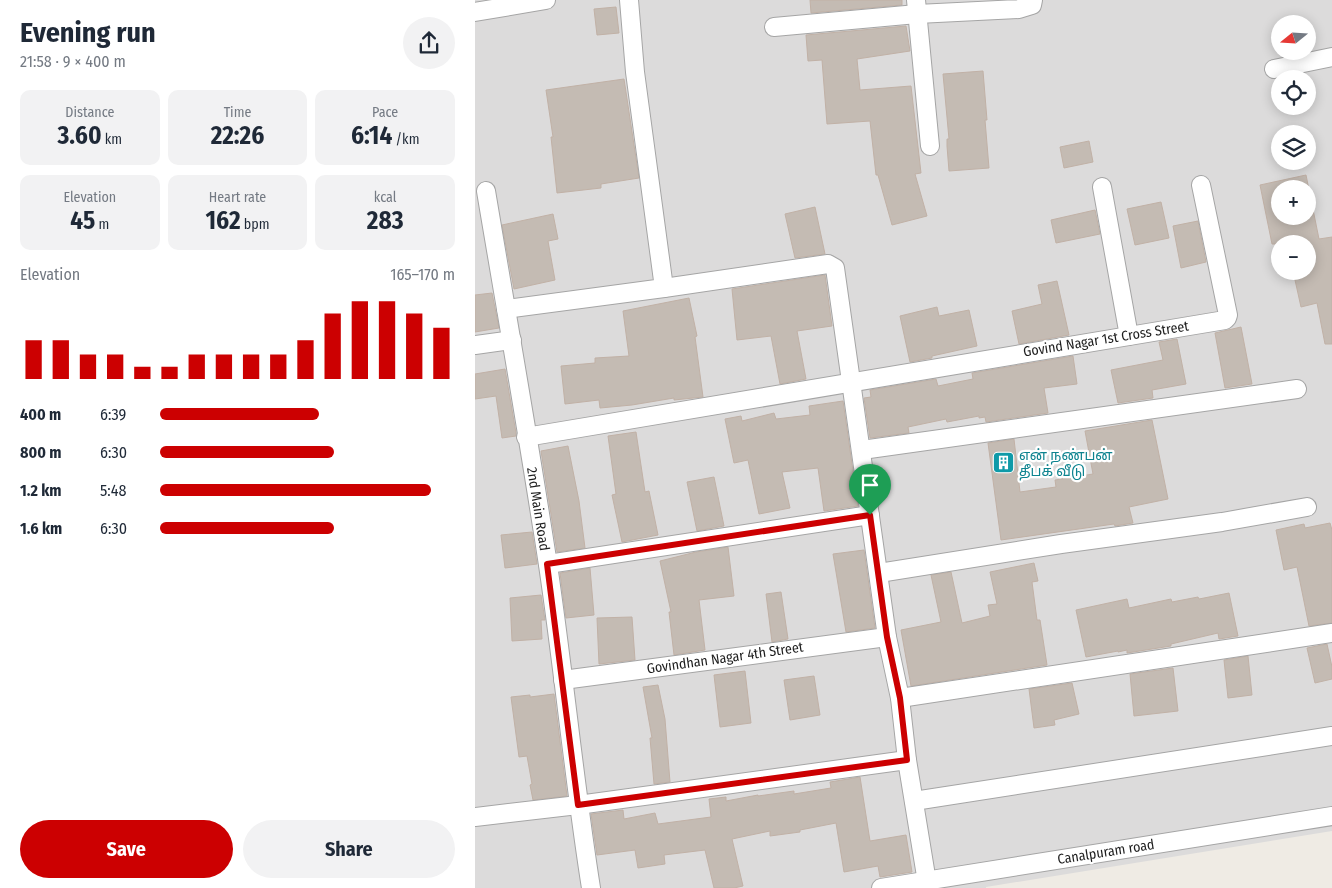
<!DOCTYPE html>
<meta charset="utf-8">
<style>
:root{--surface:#fff;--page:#f2f2f3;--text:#1f2937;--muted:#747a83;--accent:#cc0001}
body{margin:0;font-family:"Fira Sans Condensed","Noto Sans Tamil",sans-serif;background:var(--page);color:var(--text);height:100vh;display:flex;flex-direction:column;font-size:19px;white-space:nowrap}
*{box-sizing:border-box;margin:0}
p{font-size:16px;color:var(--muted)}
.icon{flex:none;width:28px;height:28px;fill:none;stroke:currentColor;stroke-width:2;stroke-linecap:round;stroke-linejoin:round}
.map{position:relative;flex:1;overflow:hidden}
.sheet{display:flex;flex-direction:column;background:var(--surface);width:475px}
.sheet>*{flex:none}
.needle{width:32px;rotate:252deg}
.buttons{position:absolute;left:796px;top:15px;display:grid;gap:10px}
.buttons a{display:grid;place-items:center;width:45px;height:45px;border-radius:50%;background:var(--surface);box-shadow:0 2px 12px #0003;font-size:25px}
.pin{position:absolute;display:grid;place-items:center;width:42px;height:42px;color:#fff;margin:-51px -21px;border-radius:50% 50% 50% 0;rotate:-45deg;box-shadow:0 0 5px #0007}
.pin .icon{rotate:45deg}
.round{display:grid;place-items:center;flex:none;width:52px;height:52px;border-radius:26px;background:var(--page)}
.headline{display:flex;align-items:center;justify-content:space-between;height:85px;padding:0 20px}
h1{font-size:28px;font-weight:700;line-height:38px}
.stats{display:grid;grid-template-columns:repeat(3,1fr);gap:8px;height:85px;padding:5px 20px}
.stats div{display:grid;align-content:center;border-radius:10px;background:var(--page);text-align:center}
.stats b{font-size:25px;font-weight:700}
.stats small{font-size:14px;font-weight:400}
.stats p{font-size:14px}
.chart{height:140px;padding:10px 20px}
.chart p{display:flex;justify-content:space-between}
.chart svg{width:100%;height:90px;margin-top:5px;stroke:var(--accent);stroke-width:6}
.button{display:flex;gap:10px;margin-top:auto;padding:10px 20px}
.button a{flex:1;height:58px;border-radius:30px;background:var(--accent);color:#fff;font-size:20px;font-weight:700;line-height:58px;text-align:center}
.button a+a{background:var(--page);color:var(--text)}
ul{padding:0 20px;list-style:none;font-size:16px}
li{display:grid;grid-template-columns:80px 60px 1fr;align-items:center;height:38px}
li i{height:12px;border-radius:6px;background:var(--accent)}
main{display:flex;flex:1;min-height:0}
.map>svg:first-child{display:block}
</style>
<main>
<section class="sheet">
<div class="headline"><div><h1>Evening run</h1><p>21:58 · 9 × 400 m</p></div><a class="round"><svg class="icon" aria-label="share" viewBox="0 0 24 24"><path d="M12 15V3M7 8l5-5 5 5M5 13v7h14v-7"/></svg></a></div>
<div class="stats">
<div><p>Distance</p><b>3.60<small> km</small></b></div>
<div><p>Time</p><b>22:26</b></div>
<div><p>Pace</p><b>6:14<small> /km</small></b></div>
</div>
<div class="stats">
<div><p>Elevation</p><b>45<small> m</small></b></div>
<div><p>Heart rate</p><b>162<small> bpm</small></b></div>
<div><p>kcal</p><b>283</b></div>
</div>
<div class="chart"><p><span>Elevation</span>165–170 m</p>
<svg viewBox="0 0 160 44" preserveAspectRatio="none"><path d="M5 44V25M15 44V25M25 44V32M35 44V32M45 44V38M55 44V38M65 44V32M75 44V32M85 44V32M95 44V32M105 44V25M115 44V12M125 44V6M135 44V6M145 44V12M155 44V19"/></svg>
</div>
<ul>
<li><b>400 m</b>6:39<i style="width:54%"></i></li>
<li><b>800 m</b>6:30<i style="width:59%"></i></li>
<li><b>1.2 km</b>5:48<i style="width:92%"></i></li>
<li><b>1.6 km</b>6:30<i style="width:59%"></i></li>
</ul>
<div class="button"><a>Save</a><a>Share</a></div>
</section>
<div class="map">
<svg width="857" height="888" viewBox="0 0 857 888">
<rect width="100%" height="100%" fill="#efebe4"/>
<path fill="#dcdbdb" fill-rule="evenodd" d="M0,0H857V831L511,887V888H0ZM805,24H832V51H805ZM805,79H832V106H805ZM805,134H832V161H805ZM805,189H832V216H805ZM805,244H832V271H805Z"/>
<g fill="#c4bbb3" stroke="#c1b1a6" fill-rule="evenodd">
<path d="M335,0H427V5L336,13Z"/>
<path d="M141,7L144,33L122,35L119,9Z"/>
<path d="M431,26L435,51L382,59L385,90L436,86L446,173L440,174L452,216L417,225L403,175H401L395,121L352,124L347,60L333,61L331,35Z"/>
<path d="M508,71L512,120H510L514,168L474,171L472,146V139H474L468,74Z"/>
<path d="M149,79L164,178L126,184V188L82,193L76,137H78L71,90Z"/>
<path d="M614,141L618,162L589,168L585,147Z"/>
<path d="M831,175L844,239L857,237V344H850L842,303L826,307L818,271H832V244H797L785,185ZM805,189H832V216H805Z"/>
<path d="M686,202L694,238L660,245L652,209Z"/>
<path d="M340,207L350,254L320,258L310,214Z"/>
<path d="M620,210L625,234L581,243L576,220Z"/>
<path d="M78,214L83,239L73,241L80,280L39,289L27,225Z"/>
<path d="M723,221L731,262L706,268L698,226Z"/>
<path d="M350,275L357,326L322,331L331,379L305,384L296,336L262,340L257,289Z"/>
<path d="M582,281L594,335L544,344L537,311L567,304L563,285Z"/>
<path d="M17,293L24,328L0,332V295Z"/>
<path d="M214,298L222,336L220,337L228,397L199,400V398L157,405L125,408L124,400L90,404L86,366L120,363V358L154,356L148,311Z"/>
<path d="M462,307L464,316L494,310L502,346L457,356V358L435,362L425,316Z"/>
<path d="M766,327L777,384L750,388L740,333Z"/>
<path d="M702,339L711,384L677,390L678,398L643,403L636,370L688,360L684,342Z"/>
<path d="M598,356L602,384L569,388L573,413L511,422L510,417L504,418V416L472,422L471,419L433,427L434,433L395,438L389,398L396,397L395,390L461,379L463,386L498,379L497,373Z"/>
<path d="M30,369L41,433V436L27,438L21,396L0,399V374Z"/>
<path d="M368,401L383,506L349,511L343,468L307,472L315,508L284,514L273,460L259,463L250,419L266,416L267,421L299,413L301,419L335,415L334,406Z"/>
<path d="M677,420L693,499L654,507L658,523L640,526L639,524L526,540L513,443L539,439L545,492L581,487L580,480L618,474L610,431Z"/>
<path d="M161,432L170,492L174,491L183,535L147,542L137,495L141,494L133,436Z"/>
<path d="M93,446L104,501L110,548L82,552L66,451Z"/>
<path d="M239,477L249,526L222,531L212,482Z"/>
<path d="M855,523L857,530V623L834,626L822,567L809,570L801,530L829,524L830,528Z"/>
<path d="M57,532L62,564L30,568L26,535Z"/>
<path d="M253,547L259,596L224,600L230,650L199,655L194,612H196L185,561L221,552Z"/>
<path d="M389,550L400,628L371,632L358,554Z"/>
<path d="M559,563L563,581L557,582L562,620H565L572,665L436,686L426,630L466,622L456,575L476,572L487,623L515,616L513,605L522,604L515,572Z"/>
<path d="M115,568L119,615L91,618L85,573Z"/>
<path d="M306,592L313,639L297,642L291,594Z"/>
<path d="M754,593L763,636L744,639L743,633L696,644V646L652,653V650L643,652V651L611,657L601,610L652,599L654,608L696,599L697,602L723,597L724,599Z"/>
<path d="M66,595L70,620H66L67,639L37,641L35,598Z"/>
<path d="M157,617L160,660L124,664L122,618Z"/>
<path d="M852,644L857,667V679L840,683L832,648Z"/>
<path d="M773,656L777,695L753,698L749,660Z"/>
<path d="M698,668L703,711L659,716L655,674Z"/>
<path d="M270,671L276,723L245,727L239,675Z"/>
<path d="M339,676L345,715L315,720L309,680Z"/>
<path d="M597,683L604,714L579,720L580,725L559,728L554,689Z"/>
<path d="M183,685L190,719L195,782L179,784L175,738H177L168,687Z"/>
<path d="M79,694L92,796L58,800L55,785L57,784L52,756L44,757L36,697L55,695V697Z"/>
<path d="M385,777L395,841L431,835L437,872L405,877L403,866L369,872L361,823L325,830V832L295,836V831L257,839L268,886L259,888H239L230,850L189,855L190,864L163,868L160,850L122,855L116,814L148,810L149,819L180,813L183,824L236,817L234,799L251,797V801L283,795V796L319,791V794L356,788L355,782Z"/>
</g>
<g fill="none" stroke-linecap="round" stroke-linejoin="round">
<defs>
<g id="minor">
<path d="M441,0L455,146"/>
<path d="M0,12L71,0"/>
<path d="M299,27L442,14L544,9L557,5L558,0"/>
<path d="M799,69L857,57"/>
<path d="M627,187L654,336"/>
<path d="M11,191C32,316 54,440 73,565C89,673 99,781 116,888"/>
<path d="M189,288L353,264L360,268L412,637L425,698L432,760L452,882"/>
<path d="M31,309L189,288L160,72L154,0"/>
<path d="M0,345L37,340"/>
<path d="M51,437L750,320L752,318L753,315L726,185"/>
<path d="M387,450L822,389"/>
<path d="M73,564L395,515"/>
<path d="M404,573L586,544L747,522L832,507"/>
<path d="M88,680L412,637"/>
<path d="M425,698L857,633"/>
<path d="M439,801L857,736"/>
<path d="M0,817L103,805L432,760"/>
<path d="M406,888L857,816"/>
</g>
</defs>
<use href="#minor" stroke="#a5a5a5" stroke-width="20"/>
<use href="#minor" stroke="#fff" stroke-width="18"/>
</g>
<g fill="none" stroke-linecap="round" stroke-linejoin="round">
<defs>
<path id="route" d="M395,515L412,637L425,698L432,760L103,805L72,564Z"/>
</defs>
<use href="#route" stroke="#fff" stroke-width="10"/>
<use href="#route" stroke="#cc0001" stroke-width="6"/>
</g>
<defs>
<symbol id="building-square" viewBox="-11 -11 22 22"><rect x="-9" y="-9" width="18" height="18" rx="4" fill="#0f9aa8" stroke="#fff"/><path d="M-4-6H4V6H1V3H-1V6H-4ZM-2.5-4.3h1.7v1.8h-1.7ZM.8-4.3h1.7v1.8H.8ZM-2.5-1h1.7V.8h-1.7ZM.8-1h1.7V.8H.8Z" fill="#fff"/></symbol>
</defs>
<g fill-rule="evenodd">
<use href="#building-square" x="516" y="450" width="25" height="25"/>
</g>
<g text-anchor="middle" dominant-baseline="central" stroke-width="4.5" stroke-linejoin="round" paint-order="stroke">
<g font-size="14" fill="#1e1e1e" stroke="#fff">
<text transform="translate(631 339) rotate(-9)">Govind Nagar 1st Cross Street</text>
<text transform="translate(63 509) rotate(81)">2nd Main Road</text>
<text transform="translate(250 658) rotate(-8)">Govindhan Nagar 4th Street</text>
<text transform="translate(631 852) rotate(-9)">Canalpuram road</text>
</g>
<g font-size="14" fill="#0d838f" stroke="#fff" text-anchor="start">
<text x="544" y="455">என் நண்பன்<tspan x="544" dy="16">தீபக் வீடு</tspan></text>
</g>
</g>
</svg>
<div class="buttons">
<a><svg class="needle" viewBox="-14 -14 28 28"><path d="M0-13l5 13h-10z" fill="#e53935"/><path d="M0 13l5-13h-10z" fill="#747a83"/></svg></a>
<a><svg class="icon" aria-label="locate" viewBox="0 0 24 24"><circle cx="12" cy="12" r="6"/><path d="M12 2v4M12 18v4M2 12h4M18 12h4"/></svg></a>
<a><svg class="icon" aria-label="layers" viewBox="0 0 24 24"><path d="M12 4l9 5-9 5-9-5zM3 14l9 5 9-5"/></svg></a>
<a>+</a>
<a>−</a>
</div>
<div class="pin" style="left:395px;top:515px;background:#1e9e55"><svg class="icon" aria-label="arrive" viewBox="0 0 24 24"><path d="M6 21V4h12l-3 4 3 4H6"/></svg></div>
</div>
</main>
